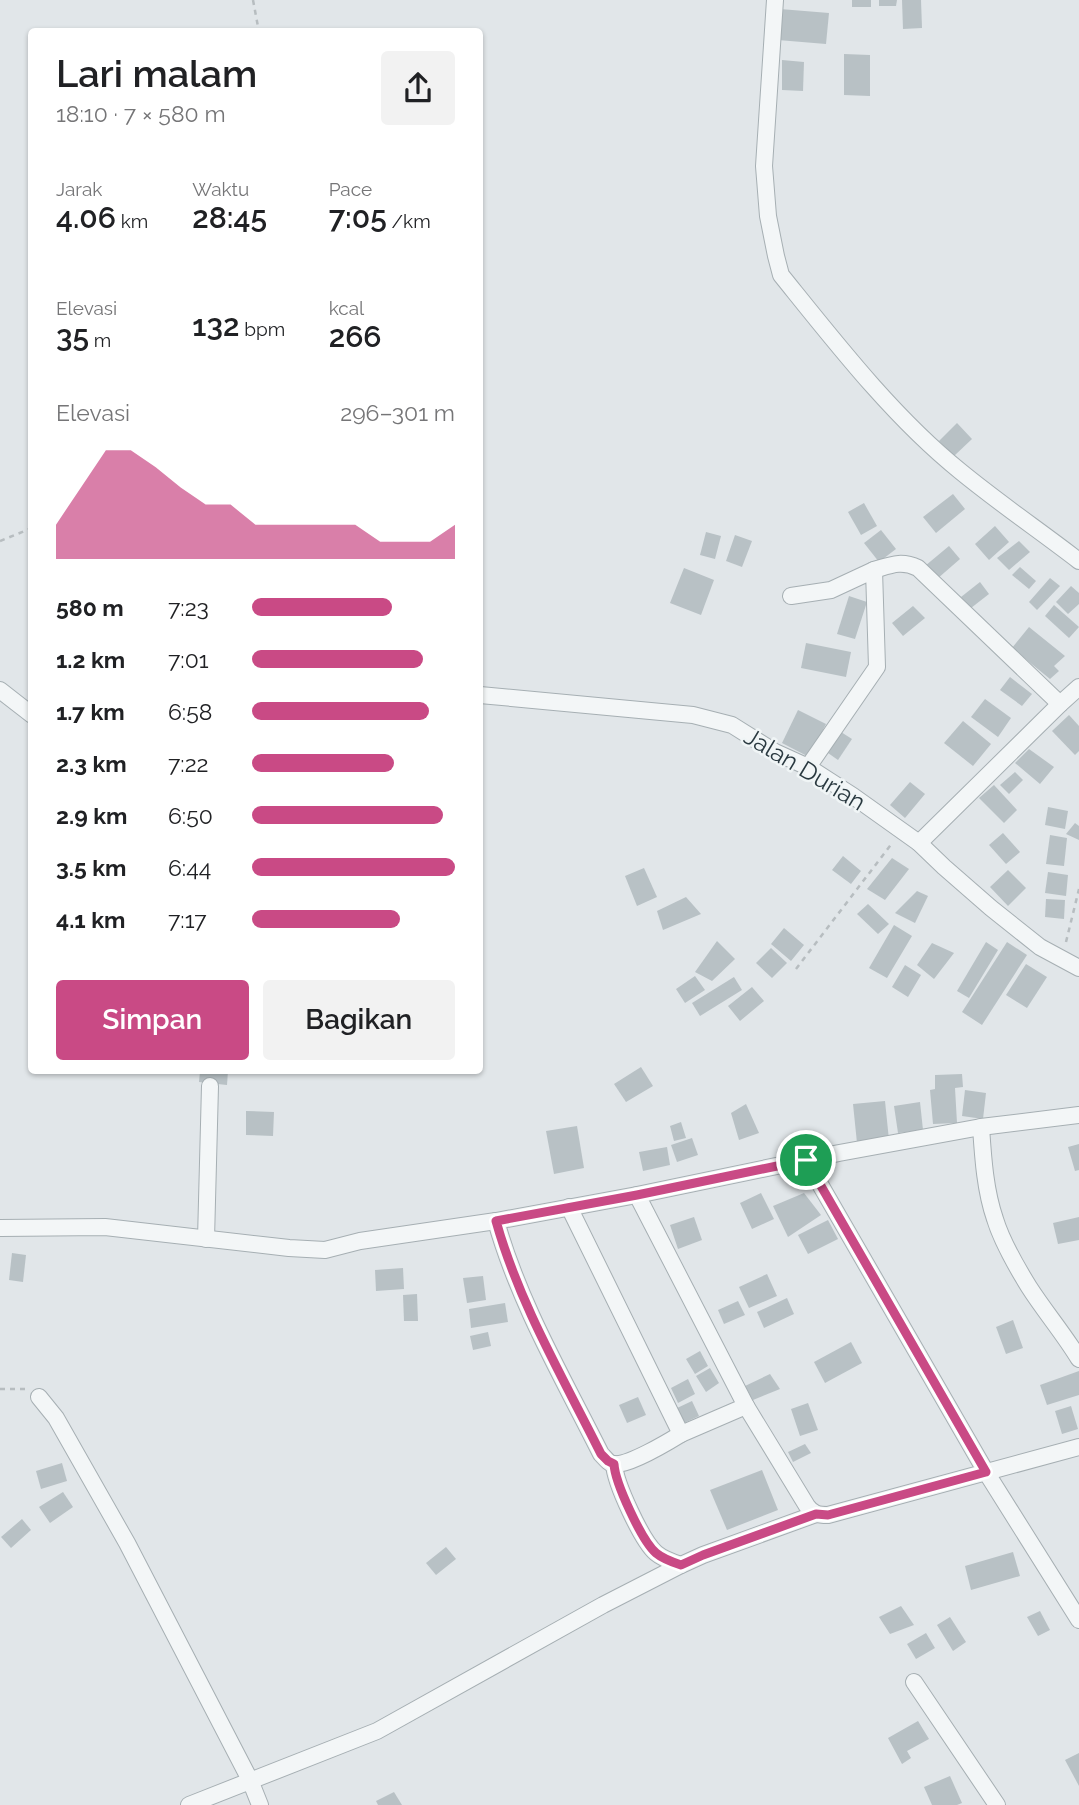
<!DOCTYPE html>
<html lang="id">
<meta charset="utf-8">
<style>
:root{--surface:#fff;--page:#f2f2f2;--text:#202124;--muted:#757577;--accent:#c94a85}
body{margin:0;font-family:Raleway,sans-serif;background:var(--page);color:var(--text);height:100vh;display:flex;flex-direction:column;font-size:26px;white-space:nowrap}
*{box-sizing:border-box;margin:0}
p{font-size:23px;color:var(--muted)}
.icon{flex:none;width:38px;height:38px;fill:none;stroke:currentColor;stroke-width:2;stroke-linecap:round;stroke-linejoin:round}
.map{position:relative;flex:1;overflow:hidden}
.details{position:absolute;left:28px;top:28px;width:455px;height:1046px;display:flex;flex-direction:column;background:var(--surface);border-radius:7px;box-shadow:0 2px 5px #0004}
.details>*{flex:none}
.pin{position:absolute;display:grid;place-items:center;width:60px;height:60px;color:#fff;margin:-30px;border:4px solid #fff;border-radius:50%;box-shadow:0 2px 7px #0007}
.round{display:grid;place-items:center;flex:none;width:74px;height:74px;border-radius:7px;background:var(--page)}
.overview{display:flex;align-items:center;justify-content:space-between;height:119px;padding:0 28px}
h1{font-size:38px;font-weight:600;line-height:52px}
.metrics{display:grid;grid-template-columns:repeat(3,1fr);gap:10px;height:119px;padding:7px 28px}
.metrics div{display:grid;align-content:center}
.metrics b{font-size:30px;font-weight:600}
.metrics small{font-size:19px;font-weight:400}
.metrics p{font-size:19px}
.chart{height:196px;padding:14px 28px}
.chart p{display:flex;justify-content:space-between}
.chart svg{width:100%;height:126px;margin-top:7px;fill:var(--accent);opacity:.7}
.action{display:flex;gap:14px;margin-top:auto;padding:14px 28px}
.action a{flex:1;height:80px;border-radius:7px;background:var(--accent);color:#fff;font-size:28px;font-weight:600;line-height:80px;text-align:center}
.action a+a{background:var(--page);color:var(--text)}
ul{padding:0 28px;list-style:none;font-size:23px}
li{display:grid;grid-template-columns:112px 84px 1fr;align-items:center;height:52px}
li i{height:18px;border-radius:9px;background:var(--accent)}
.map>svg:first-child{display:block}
</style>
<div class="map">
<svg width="1079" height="1805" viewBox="0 0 1079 1805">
<rect width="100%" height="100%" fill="#e1e6e9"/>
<g fill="#b8c1c5">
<rect x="852" y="0" width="19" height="7"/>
<path d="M879,0H897L896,6H879Z"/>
<path d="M902,0H921L922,28L903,29Z"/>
<path d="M780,9L829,13L826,44L778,40Z"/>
<path d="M844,54L870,55V96L844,95Z"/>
<path d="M782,60L804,62L803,91L782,90Z"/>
<path d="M957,423L972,439L954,456L939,441Z"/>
<path d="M953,494L965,509L936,533L923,517Z"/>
<path d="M864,503L877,526L861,535L848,512Z"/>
<path d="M995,526L1009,542L989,560L975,544Z"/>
<path d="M881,530L896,549L879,562L864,543Z"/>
<path d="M706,532L721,536L715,559L700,555Z"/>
<path d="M735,535L752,541L742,567L726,561Z"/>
<path d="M1019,541L1030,552L1009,570L997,558Z"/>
<path d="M949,546L960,559L937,579L925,566Z"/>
<path d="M1020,567L1036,581L1029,589L1012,575Z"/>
<path d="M684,568L714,580L701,615L670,603Z"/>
<path d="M1050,578L1060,586L1037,610L1029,602Z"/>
<path d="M980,582L989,594L971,608L961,597Z"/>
<path d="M1071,586L1079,593V604L1068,614L1056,602Z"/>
<path d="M849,596L867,602L855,639L837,634Z"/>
<path d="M1054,605L1079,627L1069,638L1045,616Z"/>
<path d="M913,606L925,618L903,636L892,623Z"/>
<path d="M1029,627L1065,656L1054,666L1059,671L1050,679L1012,648Z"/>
<path d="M806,643L851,652L846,677L801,668Z"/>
<path d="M1010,677L1032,694L1022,706L1000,690Z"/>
<path d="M985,699L1011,718L998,737L971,717Z"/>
<path d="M798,710L826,724L809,757L782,743Z"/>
<path d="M1069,715L1079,726V751L1075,755L1052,731Z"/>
<path d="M963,721L991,744L973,766L944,743Z"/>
<path d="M841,732L852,739L838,760L828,753Z"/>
<path d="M1029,749L1054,767L1040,784L1015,763Z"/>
<path d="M1015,772L1023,780L1009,794L1000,785Z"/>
<path d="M910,782L925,794L905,818L890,805Z"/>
<path d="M994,785L1017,810L1004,823L979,798Z"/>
<path d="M1048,807L1068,811L1065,829L1045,825Z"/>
<path d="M1075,823L1079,826V840L1066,834Z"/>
<path d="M1003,833L1020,852L1006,864L989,845Z"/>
<path d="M1050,835L1067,838L1064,866L1046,864Z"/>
<path d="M843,856L861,871L851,884L832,870Z"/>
<path d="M892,858L909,869L885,900L867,889Z"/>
<path d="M644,868L657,897L637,906L625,876Z"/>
<path d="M1008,870L1026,888L1008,906L990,887Z"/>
<path d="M1048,872L1068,875L1066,896L1045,893Z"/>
<path d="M917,891L928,896L915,923L895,913Z"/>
<path d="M686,897L701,914L663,930L657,911Z"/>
<path d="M1046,899L1065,900L1064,919L1045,917Z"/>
<path d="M868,904L889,924L878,934L857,914Z"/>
<path d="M894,925L912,936L887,978L869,968Z"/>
<path d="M784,928L804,945L791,961L771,944Z"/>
<path d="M717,941L735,959L712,981L695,972Z"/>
<path d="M986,942L998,950L969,998L957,991Z"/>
<path d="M1007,942L1027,955L982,1025L962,1012Z"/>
<path d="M932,943L954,953L934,979L917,965Z"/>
<path d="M771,948L787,963L772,978L756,963Z"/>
<path d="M1026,964L1047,977L1027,1008L1006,995Z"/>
<path d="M905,965L921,975L908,997L892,987Z"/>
<path d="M695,976L705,990L685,1003L676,989Z"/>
<path d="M734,977L742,990L700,1016L692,1003Z"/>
<path d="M752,987L764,1001L740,1021L728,1006Z"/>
<path d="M641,1067L653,1086L626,1102L614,1084Z"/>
<path d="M200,1071H228L227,1085L199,1082Z"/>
<path d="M962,1074L963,1087L955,1088L957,1123L933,1124L930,1090L935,1089V1075Z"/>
<path d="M965,1090L986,1093L983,1119L962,1116Z"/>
<path d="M885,1101L889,1140L857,1143L853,1104Z"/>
<path d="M920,1102L923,1130L898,1133L894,1106Z"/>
<path d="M746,1104L759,1133L739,1140L731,1113Z"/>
<path d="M246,1111L274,1112L273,1136L246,1135Z"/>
<path d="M681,1122L686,1138L674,1141L670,1126Z"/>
<path d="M577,1126L584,1168L554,1174L546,1131Z"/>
<path d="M692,1138L698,1155L677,1162L671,1145Z"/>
<path d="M1079,1144V1170L1075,1171L1068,1147Z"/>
<path d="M667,1147L670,1165L643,1171L639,1152Z"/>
<path d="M761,1193L774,1219L752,1229L740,1203Z"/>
<path d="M804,1193L821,1215L788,1237L773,1206Z"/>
<path d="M694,1217L702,1240L678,1249L670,1225Z"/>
<path d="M1079,1217V1240L1058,1244L1053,1223Z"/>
<path d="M828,1220L838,1239L808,1254L798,1235Z"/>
<path d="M12,1253L26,1255L23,1282L9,1280Z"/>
<path d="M403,1268L404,1289L376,1291L375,1270Z"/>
<path d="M767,1274L777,1296L749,1308L739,1287Z"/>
<path d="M483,1276L486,1300L467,1303L463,1278Z"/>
<path d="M417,1294L418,1321H404L403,1295Z"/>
<path d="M787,1298L794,1314L764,1328L757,1312Z"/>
<path d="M738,1301L745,1315L724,1324L718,1310Z"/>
<path d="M505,1303L508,1322L471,1328L469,1309Z"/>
<path d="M1013,1320L1023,1348L1006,1354L996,1327Z"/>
<path d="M488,1332L491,1346L473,1350L470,1336Z"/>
<path d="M851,1342L862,1363L825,1383L814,1362Z"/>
<path d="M700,1351L708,1366L695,1374L686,1359Z"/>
<path d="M710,1368L719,1383L706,1392L696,1376Z"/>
<path d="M1079,1371V1395L1047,1405L1040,1385Z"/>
<path d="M770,1374L780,1389L753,1400L745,1386Z"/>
<path d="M688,1379L695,1394L678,1403L671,1388Z"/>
<path d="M638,1397L646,1415L627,1423L619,1405Z"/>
<path d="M692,1401L699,1416L682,1424L675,1409Z"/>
<path d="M808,1403L818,1430L800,1436L791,1409Z"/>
<path d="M1071,1406L1078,1429L1062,1434L1055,1411Z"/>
<path d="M805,1444L811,1453L793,1462L788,1452Z"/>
<path d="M62,1463L67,1481L41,1489L36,1471Z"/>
<path d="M762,1470L778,1510L727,1530L710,1490Z"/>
<path d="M63,1492L73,1507L50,1523L39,1507Z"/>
<path d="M22,1519L31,1530L11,1548L1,1537Z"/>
<path d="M446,1547L456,1559L436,1575L426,1563Z"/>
<path d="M1013,1552L1020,1576L971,1590L965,1566Z"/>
<path d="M901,1606L914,1625L890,1634L879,1617Z"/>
<path d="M1040,1611L1050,1630L1038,1636L1027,1617Z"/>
<path d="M950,1617L966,1642L953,1651L937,1625Z"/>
<path d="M926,1633L935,1648L916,1659L907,1644Z"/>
<path d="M918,1721L929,1739L907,1751L911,1758L902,1764L888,1738Z"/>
<path d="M1079,1753V1786L1065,1760Z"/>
<path d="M950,1776L962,1803L957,1805H932L924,1787Z"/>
<path d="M394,1792L402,1805H378L376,1801Z"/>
</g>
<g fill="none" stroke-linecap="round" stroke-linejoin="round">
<defs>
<g id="street">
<path d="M775,0L764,166L768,216L776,256L781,275C835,342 893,417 960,471C999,503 1040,531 1079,561"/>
<path d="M874,570C891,565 901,560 918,568L1060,704"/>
<path d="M791,596L831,590L874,570L877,667L808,767"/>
<path d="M0,690L32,715"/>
<path d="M480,695L693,715L732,725L775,752L808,767L853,796L919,843L944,867L991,908L1040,947L1079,968"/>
<path d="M919,843L1060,704L1079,687"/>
<path d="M981,1127C983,1157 985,1190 995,1219C1002,1242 1016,1266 1029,1287C1045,1312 1064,1334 1079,1359"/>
<path d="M806,1160L986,1472L1079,1620"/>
<path d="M569,1207L681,1434L746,1406L637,1195"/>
<path d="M496,1221C519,1303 563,1378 601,1454C605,1458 609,1464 614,1464C628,1466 668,1442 681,1434"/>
<path d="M0,1228L105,1227L289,1248L325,1250L360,1241L496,1221L637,1195L839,1153L981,1127L1079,1115"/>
<path d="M206,1239L210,1086"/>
<path d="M39,1397L56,1418L127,1543L250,1780L260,1805"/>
<path d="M746,1406L807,1506C813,1514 818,1515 828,1515L1079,1447"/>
<path d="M614,1464C615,1483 642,1541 656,1553C663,1559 672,1562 681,1565"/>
<path d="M914,1682L997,1805"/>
<path d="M189,1805L377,1731L603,1605L681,1565L703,1555L816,1514"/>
</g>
</defs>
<use href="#street" stroke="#a6afb3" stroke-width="18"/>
<g stroke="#b7bdc0" stroke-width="2.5" stroke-dasharray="5 5" stroke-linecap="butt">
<path d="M253,0L259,32"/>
<path d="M0,541L32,528"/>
<path d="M1066,942L1079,889"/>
<path d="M796,969L893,842"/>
<path d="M0,1389H25"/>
</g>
<use href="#street" stroke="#f3f6f7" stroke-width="16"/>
</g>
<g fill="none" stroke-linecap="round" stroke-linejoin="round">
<defs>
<path id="route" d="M806,1160L986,1472L828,1515L816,1514L703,1555L681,1565C672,1562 663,1559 656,1553C642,1541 615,1483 614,1464L608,1461L601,1454C563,1378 519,1303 496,1221L637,1195Z"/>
</defs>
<use href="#route" stroke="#fff" stroke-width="14"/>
<use href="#route" stroke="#c94a85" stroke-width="9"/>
</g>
<g text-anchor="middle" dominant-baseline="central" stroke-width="5" stroke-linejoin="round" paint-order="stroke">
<g font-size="24" fill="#2a3940" stroke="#f0f5f6">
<text transform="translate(805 769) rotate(31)">Jalan Durian</text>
</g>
</g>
</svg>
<div class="pin" style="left:806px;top:1160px;background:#1e9e55"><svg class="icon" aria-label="arrive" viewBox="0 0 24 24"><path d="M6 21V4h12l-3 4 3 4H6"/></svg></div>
<section class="details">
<div class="overview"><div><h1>Lari malam</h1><p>18:10 · 7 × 580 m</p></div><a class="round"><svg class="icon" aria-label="share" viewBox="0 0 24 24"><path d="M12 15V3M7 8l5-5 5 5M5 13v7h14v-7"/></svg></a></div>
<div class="metrics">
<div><p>Jarak</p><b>4.06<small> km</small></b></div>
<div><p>Waktu</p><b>28:45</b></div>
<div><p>Pace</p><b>7:05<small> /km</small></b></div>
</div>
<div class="metrics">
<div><p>Elevasi</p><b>35<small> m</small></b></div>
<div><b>132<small> bpm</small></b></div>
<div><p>kcal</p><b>266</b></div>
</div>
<div class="chart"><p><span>Elevasi</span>296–301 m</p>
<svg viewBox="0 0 160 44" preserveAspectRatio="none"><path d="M0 44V32L10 19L20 6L30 6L40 12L50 19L60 25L70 25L80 32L90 32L100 32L110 32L120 32L130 38L140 38L150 38L160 32V44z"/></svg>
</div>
<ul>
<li><b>580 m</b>7:23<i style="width:69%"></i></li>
<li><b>1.2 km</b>7:01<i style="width:84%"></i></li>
<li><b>1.7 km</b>6:58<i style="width:87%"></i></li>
<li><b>2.3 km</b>7:22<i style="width:70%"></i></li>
<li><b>2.9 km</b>6:50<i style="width:94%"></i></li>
<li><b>3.5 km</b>6:44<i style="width:100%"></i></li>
<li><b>4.1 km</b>7:17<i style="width:73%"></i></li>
</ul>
<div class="action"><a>Simpan</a><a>Bagikan</a></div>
</section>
</div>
